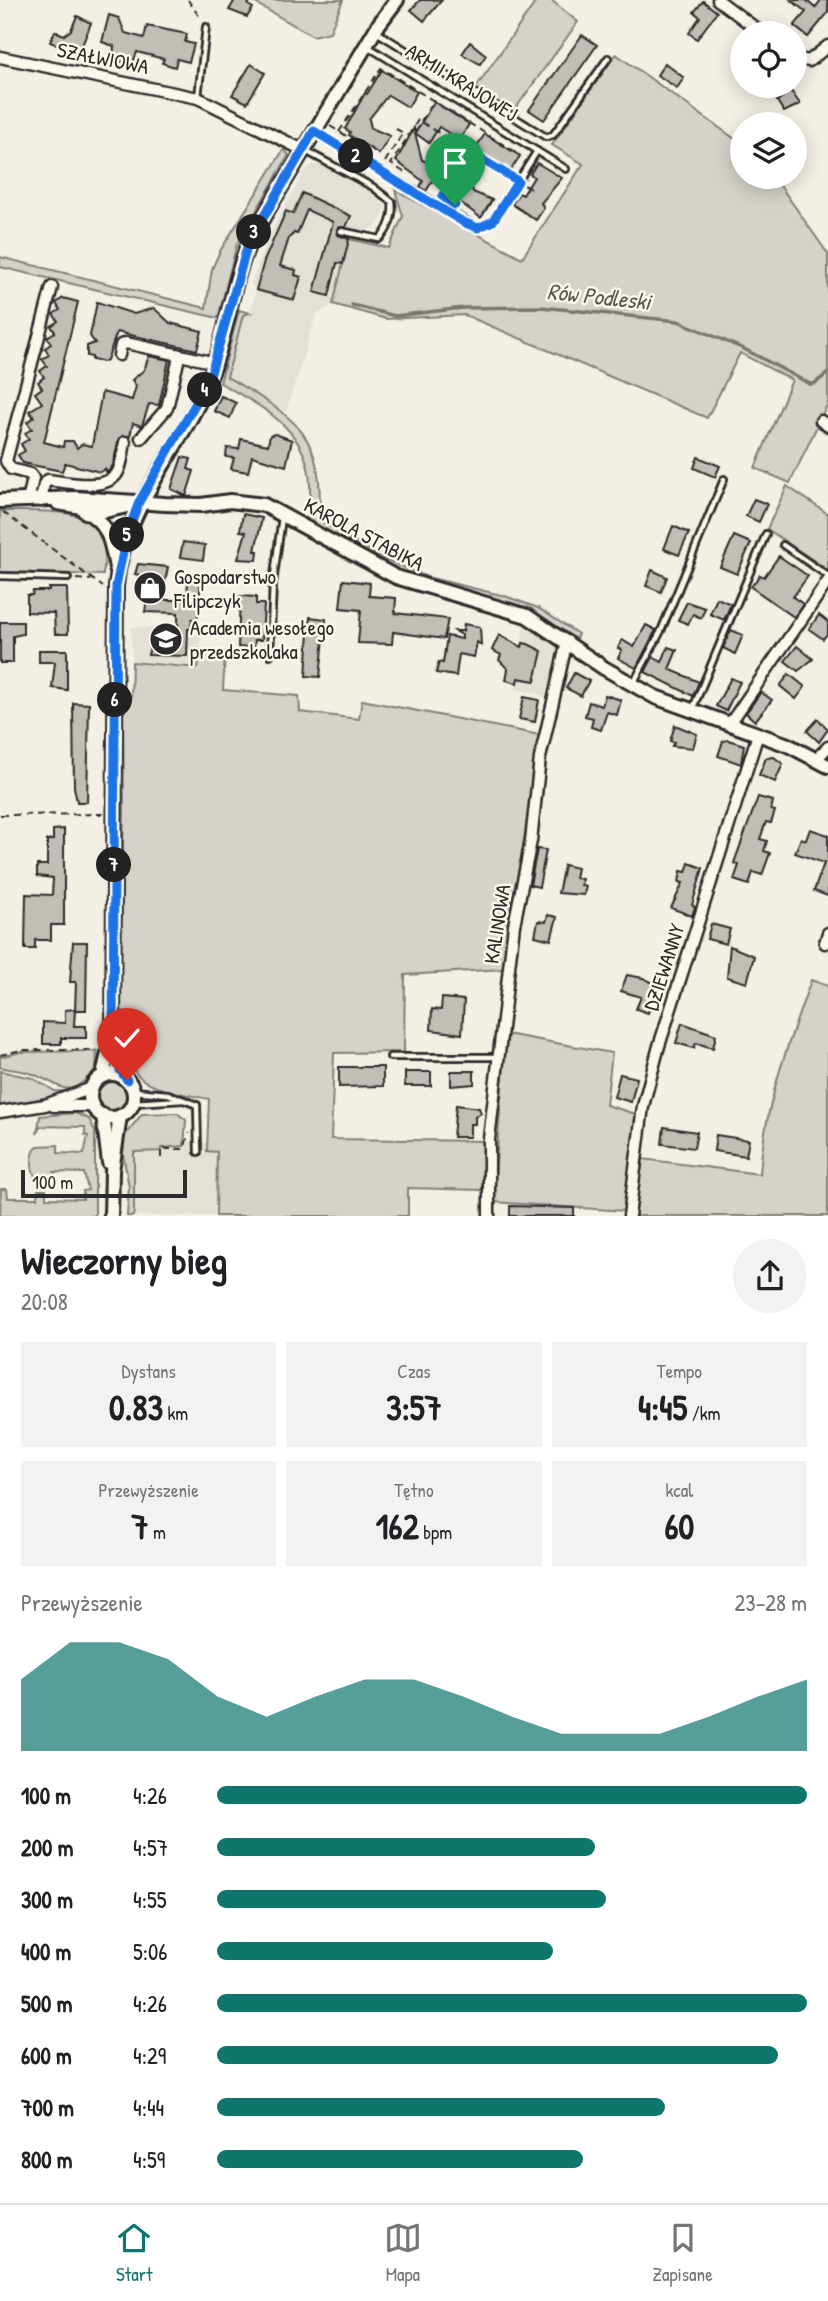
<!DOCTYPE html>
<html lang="pl">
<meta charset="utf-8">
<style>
:root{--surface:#fff;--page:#f2f2f2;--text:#202124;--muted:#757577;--line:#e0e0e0;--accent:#0f766e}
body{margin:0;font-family:"Patrick Hand",sans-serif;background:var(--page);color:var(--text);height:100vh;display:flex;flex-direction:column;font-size:26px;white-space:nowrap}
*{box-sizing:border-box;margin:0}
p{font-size:23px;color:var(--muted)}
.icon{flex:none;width:38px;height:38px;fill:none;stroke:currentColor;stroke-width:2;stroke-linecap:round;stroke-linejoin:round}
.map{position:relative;height:1216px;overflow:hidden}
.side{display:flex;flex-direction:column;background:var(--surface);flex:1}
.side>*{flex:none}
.buttons{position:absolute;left:730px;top:21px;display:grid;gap:14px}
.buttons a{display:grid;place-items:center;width:77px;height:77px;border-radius:50%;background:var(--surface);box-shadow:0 4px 18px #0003;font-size:35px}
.scale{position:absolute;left:21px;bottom:18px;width:166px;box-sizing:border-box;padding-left:7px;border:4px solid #2b2b2b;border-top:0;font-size:19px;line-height:24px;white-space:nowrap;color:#2b2b2b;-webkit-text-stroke:5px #fbf7ec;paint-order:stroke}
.pin{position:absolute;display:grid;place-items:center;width:60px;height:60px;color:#fff;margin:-72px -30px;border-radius:50% 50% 50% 0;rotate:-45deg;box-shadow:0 0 7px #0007}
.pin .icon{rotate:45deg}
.km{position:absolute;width:35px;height:35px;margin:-18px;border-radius:50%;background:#222;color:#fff;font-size:19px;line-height:35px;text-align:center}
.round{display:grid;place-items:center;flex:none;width:74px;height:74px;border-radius:37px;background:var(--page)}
.headline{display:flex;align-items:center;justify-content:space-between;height:119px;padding:0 21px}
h1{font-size:38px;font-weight:800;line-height:52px}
.figures{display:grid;grid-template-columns:repeat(3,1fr);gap:10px;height:119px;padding:7px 21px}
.figures div{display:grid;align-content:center;border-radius:0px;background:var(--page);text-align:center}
.figures b{font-size:35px;font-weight:800}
.figures small{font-size:19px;font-weight:400}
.figures p{font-size:19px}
.chart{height:196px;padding:14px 21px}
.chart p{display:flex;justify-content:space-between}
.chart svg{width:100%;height:126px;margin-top:7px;fill:var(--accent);opacity:.7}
ul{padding:0 21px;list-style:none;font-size:23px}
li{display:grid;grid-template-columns:112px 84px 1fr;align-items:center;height:52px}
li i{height:18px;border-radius:9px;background:var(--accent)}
.tabs{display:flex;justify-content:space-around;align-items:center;height:98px;border-top:2px solid var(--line);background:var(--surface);font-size:19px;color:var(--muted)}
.tabs a{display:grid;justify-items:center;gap:4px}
.tabs .current{color:var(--accent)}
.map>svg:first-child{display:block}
</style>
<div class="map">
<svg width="828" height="1216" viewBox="0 0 828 1216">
<rect width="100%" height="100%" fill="#f3efe4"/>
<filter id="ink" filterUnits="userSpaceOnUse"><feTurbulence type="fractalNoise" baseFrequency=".0143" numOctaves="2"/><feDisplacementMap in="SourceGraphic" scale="14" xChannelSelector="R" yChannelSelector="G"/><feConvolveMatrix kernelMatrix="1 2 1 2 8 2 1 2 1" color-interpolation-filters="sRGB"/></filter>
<g filter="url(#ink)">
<g fill="#e4e0d6">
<path d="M312,165H323L378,196L386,208L377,226L368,230H354L349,239L333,304L316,315L286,412L227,377L243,315L250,312L256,290L251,284L267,238L306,169Z"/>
<path d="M524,625L561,647L550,697L516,689Z"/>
<path d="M131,627L202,629L198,668L132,662Z"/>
<path d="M129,1139L220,1143L217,1216H126Z"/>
</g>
<g fill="#d5d2c9" stroke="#807e7a" stroke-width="2">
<path d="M250,0H343L330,32L313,36Z"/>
<path d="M537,0H551L578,22L513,112L475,89Z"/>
<path d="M616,54L742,144V177H774L828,254V403L790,483L755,468L792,380L740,353L707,418L465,315L386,319L333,304L349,239L389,248L403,216L395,190L522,258L583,164L552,145Z"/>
<path d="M284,149L289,155L237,244L218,318L0,267V257L206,308L212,269L220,251Z"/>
<path d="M239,310L250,313L243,315L227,377C296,418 325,433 319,520L380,557L427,577L505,596L538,608L578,634L575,641L524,608L439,587L391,568L306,520C311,510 310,498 310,488C311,431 263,407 220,383Z"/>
<path d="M787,486L828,514V570L767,529Z"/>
<path d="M0,511C29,512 89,504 103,537C108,548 104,563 103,575L0,572Z"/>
<path d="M200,649L225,653L223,690L299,696L300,712L359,719L362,700L540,735L504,969L405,975L404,1052L334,1053L331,1139L486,1141L482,1190L408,1188V1216H216L217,1152L207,1151L209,1099C150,1087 130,1090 118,1024L124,813L123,714L131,701L132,662L198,668Z"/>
<path d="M811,980L828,986V1216H633L643,1159L760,1174C764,1105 788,1045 811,980Z"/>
<path d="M506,1034L612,1053L606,1105L636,1114L625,1211L493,1202Z"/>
<path d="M97,1051L96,1069C68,1101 65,1087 33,1074C23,1070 11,1070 0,1067V1057L21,1052Z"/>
<path d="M0,1071L32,1078L55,1091L73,1092L0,1107Z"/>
<circle cx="112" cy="1096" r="14"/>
<path d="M75,1113L89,1119L95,1131V1216H0L1,1189H7L8,1198H37L38,1190H46V1198L83,1199V1191L88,1190L84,1173L54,1172V1180L37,1179C30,1171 30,1153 38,1146L58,1145V1153L84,1154L88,1136L85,1135V1127L40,1126L37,1134L40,1116Z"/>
<path d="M177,1113L186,1120L184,1146L161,1148V1151L134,1152V1212L133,1216H127L129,1187L123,1154L124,1136L142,1114Z"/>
</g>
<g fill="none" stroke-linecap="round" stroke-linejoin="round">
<path stroke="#787772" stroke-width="3.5" d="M352,305L395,316L463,308L541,307L678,321L744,349L810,384H814L828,373"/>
</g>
<g fill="#c0beb6" stroke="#2b2b2b" stroke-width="2">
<path d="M235,0H251L248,5L253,8L247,17L229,10Z"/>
<path d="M420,0H442L424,21L411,10Z"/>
<path d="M791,0H806L815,8L821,0H828V13L808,37L794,26L806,12Z"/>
<path d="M703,1L717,12L697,39L689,33L700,17L694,12Z"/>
<path d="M109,15L119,18L125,33L144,38L147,26L187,34L185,42L194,44L189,62L177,59L175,67L162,63L164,59L137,52L132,65L113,59L114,46L102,42Z"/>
<path d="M77,16L91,23L79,53L50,42L55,31L64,35L71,30Z"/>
<path d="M582,35L597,45L544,120L529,110Z"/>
<path d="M470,42L486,55L480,64L462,54Z"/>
<path d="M665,63L684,78L677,88L657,75Z"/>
<path d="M251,64L265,73L247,103L232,95Z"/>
<path d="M382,70L417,92L408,107L388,95L369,119L371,128L390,136L379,154L349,135L350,132L345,129L365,93L367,94Z"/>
<path d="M791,91L800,104L784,112L777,101Z"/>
<path d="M434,102L469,124L460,140L439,127L429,143L415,133L422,160L441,168L426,191L420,187L423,181L396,161L414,128L415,133Z"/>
<path d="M485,134L520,156L510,171L490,159L480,175L477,173L471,183L473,192L492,200L481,218L448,193L453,185L451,183Z"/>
<path d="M537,163L562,178L541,203L544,208L536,220L512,204L519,193L523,195L534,177L530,174Z"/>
<path d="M302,193L351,216L346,227L337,229L338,235L349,239L343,264L337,263L329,296L314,292L333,222L307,210L297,234L294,233L289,238L280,266L296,270L295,275L301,277L294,300L256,290L264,261L286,211L293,214Z"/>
<path d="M63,298L78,302L44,442L63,447L64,441H73L77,448L82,444L92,446L102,392L132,400L136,386L132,380L144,370L149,356L169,360L159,405L149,404L142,426L133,423L130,436L119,438L113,465L107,473L105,469L100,472L65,463L62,471L37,466L23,463L18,455L25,451L21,444L29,439L25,433L32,429L27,422L34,417L29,411L42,403L35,393L42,388L38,382L44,377L40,371L47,366L42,359L49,355L45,348L51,344L47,337L55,332L51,326L58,321L53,314L60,310L56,303Z"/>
<path d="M97,302L134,314L154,308L170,323L202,331L197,350L117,332L107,360L103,362L92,360V357L87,356V346L95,343L90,336Z"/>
<path d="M221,396L236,403L230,418L214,411Z"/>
<path d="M275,434L292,440L286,466L252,456L248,472L231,469L234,458L226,457L227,448L239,449L241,439L268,445L270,435Z"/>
<path d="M182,457L191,459L188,469L194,471L186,496L171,489Z"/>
<path d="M698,457L720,466L715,477L694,468Z"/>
<path d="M754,499L767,504L759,522L746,516Z"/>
<path d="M243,514L262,518L255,551H258L257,560L238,559L246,532L240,531Z"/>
<path d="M673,526L689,533L679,555L664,549Z"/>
<path d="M734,536L751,543L737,574L720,567Z"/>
<path d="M183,542L205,545L203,560L180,557Z"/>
<path d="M779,556L808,576L793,597L803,604L794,617L751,587L760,575L764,577Z"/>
<path d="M138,564L168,567L162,597L166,600H187L188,579L201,580L198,615L196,619H192L191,629H188L187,656L148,655L153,633L178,634V613L145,612L150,578L135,574Z"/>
<path d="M652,570L667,577L661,592L646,586Z"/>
<path d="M343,580L370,583L369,596L396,598L395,613L448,619L444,639L393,632L392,644L358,643L361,610L340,608Z"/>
<path d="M49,588H67L68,634H55L54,613L27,612V595H32L33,591H49Z"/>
<path d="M240,596L256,597V604H264L262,640H255L254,648L238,647Z"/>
<path d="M717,598L731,604L724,620L710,614Z"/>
<path d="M687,602L705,608L701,618L693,614L688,624L678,620Z"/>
<path d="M819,615L828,622V633L823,639L809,629Z"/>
<path d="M310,617L326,619L320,677L306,676Z"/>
<path d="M0,622H23V634L13,636V663H0Z"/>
<path d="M464,624L480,627L481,645L477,642L474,657L459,654L456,676L436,673L439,662L443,663L447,636L462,639V635L455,631H463Z"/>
<path d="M646,625L656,630L636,668L618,658L622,650L618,648L622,640L634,647Z"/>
<path d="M731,630L743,635L735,654L723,648Z"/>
<path d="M499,635L522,647L523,643L528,644L542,651L535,681L518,678L517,683L506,680L508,669L499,660L501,655L492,650Z"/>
<path d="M797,646L813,659L798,671L785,661Z"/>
<path d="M668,647L677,650L669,669L699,682L693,696L645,672L653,657L662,662Z"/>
<path d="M39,650H67V690L52,688L55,662H39Z"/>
<path d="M574,673L589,681L581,696L566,688Z"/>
<path d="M789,674L805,687L796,699L780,686Z"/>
<path d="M731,678L740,682L726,711L716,706Z"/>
<path d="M761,692L772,700L755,721L746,713Z"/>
<path d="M605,695L621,700L617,715L607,712L601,730L591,727L593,718L585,716L589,702L602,706Z"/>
<path d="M524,697L539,700L535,722L519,719Z"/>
<path d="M73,703L89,704L87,802H77L74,787Z"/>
<path d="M818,719L828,729L819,742L807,731Z"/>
<path d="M675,725L697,734L693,748L672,746L674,742L670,741Z"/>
<path d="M728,740L744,745L741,764L718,756L723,741Z"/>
<path d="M774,757L783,764L775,782L759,775L766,758Z"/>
<path d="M758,797L773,801L771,810L775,811L771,823L766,822L760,839L767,841L764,851L770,853L762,875L753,872L749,885L734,880L739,865L734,863Z"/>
<path d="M64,829V925H51V940H35V949H25L26,894L52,895L53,878L37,876V865H47V840H53V830Z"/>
<path d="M810,829L828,835V896L814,891L824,863L795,853L801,838L806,840Z"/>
<path d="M537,849L546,850L539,887L530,885Z"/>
<path d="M689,863L703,868L692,905L695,907L692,916L671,908L683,883L679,882L681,871L686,872Z"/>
<path d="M564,865L577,868L575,878L582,879L581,885L586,886L584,895L558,893Z"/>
<path d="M548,915L557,917L551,940L535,936L538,921L546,922Z"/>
<path d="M711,924L730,929L726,944L707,939Z"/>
<path d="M73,942H87L86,1010H75L76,982H70Z"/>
<path d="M730,946L754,956L747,983L727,977Z"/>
<path d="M627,975L643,978L658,985L648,1013L636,1009L641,997L621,991Z"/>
<path d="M442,998L464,1000L462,1034L431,1030L432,1009L441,1010Z"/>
<path d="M75,1009L74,1026H86V1038H61V1044H43V1022L65,1023V1010Z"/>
<path d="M682,1023L716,1035L713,1048L696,1043L694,1048L676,1043Z"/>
<path d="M339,1067H383V1086L339,1087Z"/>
<path d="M451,1071H474V1084L451,1086Z"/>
<rect x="405" y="1072" width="26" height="14"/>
<path d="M620,1074L637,1078L631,1102L614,1097Z"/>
<path d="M456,1105L479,1108L481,1113L475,1117V1124H470V1137H453Z"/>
<path d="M664,1127L697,1132L694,1148L662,1144Z"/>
<path d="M716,1135L749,1140L746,1156L714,1151Z"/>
<path d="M510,1206L574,1208V1216H510Z"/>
</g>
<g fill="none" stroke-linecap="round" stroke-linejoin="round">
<defs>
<g id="service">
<path d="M375,31L546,137L553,135L608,58"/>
<path d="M367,46L566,169"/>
<path d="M198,97L206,27"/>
<path d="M315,132L478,228L493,221L537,151"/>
<path d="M304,150L373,187L392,202C394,214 389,231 379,239L341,231"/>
<path d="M783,545L828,576"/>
<path d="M0,576L68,578"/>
<path d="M270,655L273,583L282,517"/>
<path d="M634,682L661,631L724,479"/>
<path d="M693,708L766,534"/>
<path d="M390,1057H498"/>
<path d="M133,1091L168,1094L197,1105L198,1152"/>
<path d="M132,1103L184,1100"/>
</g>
<g id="minor">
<path d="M718,0L762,33"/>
<path d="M0,57L198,98L303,150"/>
<path d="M794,58L809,61L828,46"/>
<path d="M119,355L121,345L126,343L216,363"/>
<path d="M821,421L828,426"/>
<path d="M141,438L167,408L179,357"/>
<path d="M28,501L33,478L30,474L11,469L6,461L52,287"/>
<path d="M41,501L44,484L48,480C66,482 102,491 116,475C122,467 123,452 125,442"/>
<path d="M729,725L828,581"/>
<path d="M816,759L828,747"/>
<path d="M825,943L828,933"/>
<path d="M53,1106H93"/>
<path d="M0,1112L45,1105L92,1088"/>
<path d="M489,1216V1139L514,925L531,841L540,758L567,641"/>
<path d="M629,1216L643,1106L659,1046L758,734"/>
</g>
<g id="tertiary">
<path d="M0,501L76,498L165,504L201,505L230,501L264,505L396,577L527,616L604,668L655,697L788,745L828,766"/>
<path d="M58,503L105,511L136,504"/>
<path d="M84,511C110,523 111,543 116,568"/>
<path d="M113,1029L122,1077"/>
<circle cx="112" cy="1096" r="22"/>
<path d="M103,1076L113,1029L116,586C123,505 182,450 210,377C229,331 231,278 254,233L379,24L397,0"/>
<path d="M103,1115L109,1163"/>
<path d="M111,1216L112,1171L120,1116"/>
</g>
</defs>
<use href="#service" stroke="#2b2b2b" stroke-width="10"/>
<use href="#minor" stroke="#2b2b2b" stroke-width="15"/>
<use href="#tertiary" stroke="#2b2b2b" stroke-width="18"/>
<g stroke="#2b2b2b" stroke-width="2" stroke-dasharray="7 5" stroke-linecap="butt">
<path d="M188,0L201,19"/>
<path d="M421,121L433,102"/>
<path d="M330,126L353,140"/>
<path d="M396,129L407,135"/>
<path d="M339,132L381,68L520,155"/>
<path d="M385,162L403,133"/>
<path d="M458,168L453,165L463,151"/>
<path d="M404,172L391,164L418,120L510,177"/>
<path d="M524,185L532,189"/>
<path d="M450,202L442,196L468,153"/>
<path d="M3,512L103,587"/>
<path d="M76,579L91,580"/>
<path d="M0,815L104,814"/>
<path d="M0,1055L22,1050H96"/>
<path d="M161,1158V1149H184L189,1133"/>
</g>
<use href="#service" stroke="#fbf7ec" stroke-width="4.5"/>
<use href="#minor" stroke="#fbf7ec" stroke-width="10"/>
<use href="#tertiary" stroke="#fbf7ec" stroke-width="12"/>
</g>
</g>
<g fill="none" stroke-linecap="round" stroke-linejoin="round" filter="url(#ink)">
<defs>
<path id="route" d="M127,1080L120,1070L113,1029L116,586L126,537L139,502L209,380L248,244L314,131L463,222L478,228L493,221L518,181L469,152L442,196L455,205"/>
</defs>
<use href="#route" stroke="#fff" stroke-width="14"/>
<use href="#route" stroke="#1a73e8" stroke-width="9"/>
</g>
<defs>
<symbol id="shop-disc" viewBox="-11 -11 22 22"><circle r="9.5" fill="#2b2b2b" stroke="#fbf7ec"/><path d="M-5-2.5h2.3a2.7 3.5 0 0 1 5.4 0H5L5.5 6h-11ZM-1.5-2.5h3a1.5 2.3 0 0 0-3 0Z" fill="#fff"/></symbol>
<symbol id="school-disc" viewBox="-11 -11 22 22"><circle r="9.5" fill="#2b2b2b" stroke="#fbf7ec"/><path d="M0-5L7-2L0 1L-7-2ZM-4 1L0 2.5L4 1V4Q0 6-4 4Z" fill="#fff"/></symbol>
</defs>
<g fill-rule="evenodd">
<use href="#shop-disc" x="131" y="569" width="38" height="38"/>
<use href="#school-disc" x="147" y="620" width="38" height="38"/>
</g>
<g text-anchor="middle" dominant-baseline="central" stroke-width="5" stroke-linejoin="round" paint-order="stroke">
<g font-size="21" fill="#2b2b2b" stroke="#fbf7ec">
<text transform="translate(103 58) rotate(11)">SZAŁWIOWA</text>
<text transform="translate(462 82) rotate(32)">ARMII KRAJOWEJ</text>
<text transform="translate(364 534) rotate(28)">KAROLA STABIKA</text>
<text transform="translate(497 924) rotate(-81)">KALINOWA</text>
<text transform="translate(664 967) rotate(-72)">DZIEWANNY</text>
</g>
<g font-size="21" fill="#2b2b2b" stroke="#fbf7ec" text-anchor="start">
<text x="174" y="576">Gospodarstwo<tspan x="174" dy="24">Filipczyk</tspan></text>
<text x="190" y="627">Academia wesołego<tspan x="190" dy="24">przedszkolaka</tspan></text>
</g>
<g font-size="23" font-style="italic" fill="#585755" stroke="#fbf7ec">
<text transform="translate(599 296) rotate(6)">Rów Podleski</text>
</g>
</g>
</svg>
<div class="buttons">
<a><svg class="icon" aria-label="locate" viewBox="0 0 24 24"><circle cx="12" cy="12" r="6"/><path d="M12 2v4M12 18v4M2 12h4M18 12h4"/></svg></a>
<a><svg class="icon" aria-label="layers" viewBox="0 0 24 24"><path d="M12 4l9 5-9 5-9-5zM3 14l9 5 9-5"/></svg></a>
</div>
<div class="scale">100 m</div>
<div class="pin" style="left:455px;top:205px;background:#1e9e55"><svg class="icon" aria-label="arrive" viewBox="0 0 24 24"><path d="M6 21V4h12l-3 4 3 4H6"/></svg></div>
<div class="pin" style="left:127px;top:1080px;background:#d93025"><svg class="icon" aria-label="check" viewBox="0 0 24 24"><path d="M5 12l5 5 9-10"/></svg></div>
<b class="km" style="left:356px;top:156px">2</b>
<b class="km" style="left:254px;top:232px">3</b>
<b class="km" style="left:205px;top:390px">4</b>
<b class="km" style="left:127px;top:535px">5</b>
<b class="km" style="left:115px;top:700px">6</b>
<b class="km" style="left:114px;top:865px">7</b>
</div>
<section class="side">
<div class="headline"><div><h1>Wieczorny bieg</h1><p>20:08</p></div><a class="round"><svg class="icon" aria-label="share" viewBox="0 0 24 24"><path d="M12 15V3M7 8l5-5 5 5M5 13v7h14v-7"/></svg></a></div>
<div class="figures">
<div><p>Dystans</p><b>0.83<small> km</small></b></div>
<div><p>Czas</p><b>3:57</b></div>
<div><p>Tempo</p><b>4:45<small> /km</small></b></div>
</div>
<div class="figures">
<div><p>Przewyższenie</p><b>7<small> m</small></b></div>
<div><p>Tętno</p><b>162<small> bpm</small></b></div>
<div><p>kcal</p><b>60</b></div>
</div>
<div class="chart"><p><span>Przewyższenie</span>23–28 m</p>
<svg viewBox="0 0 160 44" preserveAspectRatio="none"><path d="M0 44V19L10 6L20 6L30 12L40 25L50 32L60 25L70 19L80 19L90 25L100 32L110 38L120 38L130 38L140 32L150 25L160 19V44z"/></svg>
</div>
<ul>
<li><b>100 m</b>4:26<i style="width:100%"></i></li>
<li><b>200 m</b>4:57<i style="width:64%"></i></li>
<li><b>300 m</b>4:55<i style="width:66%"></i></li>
<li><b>400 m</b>5:06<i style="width:57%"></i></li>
<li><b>500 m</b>4:26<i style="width:100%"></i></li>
<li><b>600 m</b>4:29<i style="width:95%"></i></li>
<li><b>700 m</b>4:44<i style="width:76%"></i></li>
<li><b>800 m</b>4:59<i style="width:62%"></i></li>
</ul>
</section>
<nav class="tabs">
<a class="current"><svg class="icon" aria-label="home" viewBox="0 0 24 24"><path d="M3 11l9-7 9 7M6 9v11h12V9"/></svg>Start</a>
<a><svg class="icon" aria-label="map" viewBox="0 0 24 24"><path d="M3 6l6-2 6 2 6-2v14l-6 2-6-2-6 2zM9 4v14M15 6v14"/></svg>Mapa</a>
<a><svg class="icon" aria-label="saved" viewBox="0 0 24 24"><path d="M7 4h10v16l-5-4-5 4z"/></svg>Zapisane</a>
</nav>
